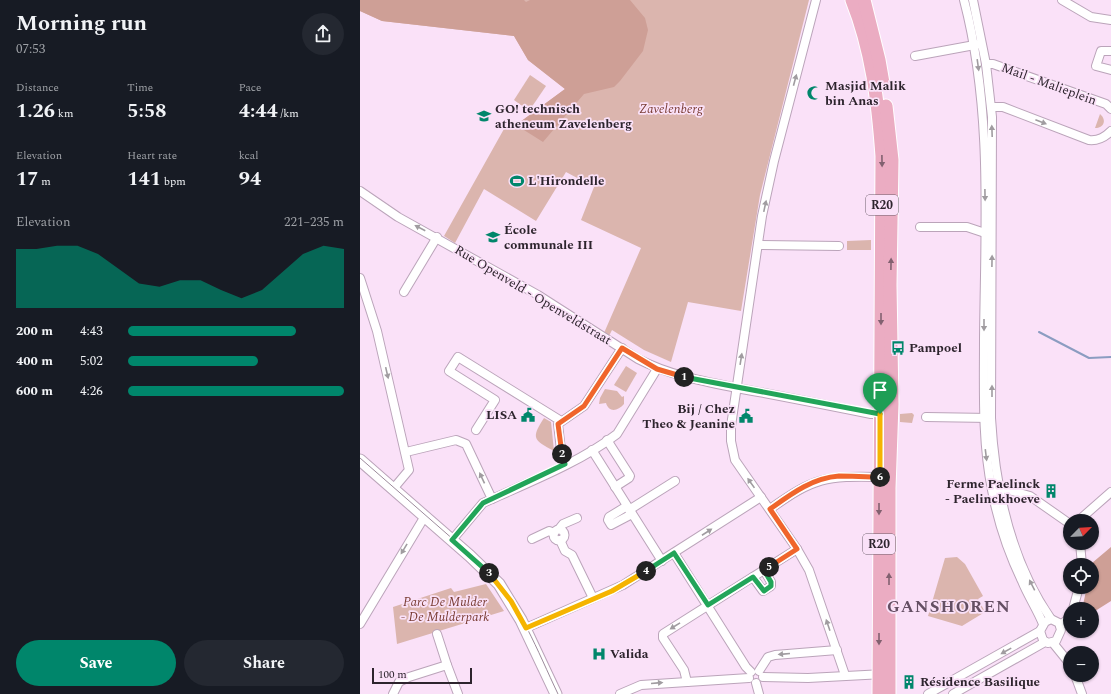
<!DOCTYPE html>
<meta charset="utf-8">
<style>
:root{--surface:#171b24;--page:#242831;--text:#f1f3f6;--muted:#9ea1a6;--accent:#00866b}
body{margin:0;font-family:Spectral,serif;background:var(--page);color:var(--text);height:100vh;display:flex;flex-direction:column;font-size:15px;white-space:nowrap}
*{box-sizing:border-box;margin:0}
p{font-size:13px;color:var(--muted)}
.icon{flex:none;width:22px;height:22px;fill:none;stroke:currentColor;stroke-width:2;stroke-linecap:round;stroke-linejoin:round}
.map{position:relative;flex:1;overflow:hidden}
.drawer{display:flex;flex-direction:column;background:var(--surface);width:360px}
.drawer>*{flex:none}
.needle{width:26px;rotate:66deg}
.controls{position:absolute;left:703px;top:514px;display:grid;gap:8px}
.controls a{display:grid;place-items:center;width:36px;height:36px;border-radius:50%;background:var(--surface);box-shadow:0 1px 3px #0004;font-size:20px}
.scale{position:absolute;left:12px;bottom:10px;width:100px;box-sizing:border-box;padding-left:4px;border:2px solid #2d242d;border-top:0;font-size:11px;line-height:14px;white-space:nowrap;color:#2d242d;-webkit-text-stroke:3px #fae1f8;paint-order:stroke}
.pin{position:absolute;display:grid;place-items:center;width:34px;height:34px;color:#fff;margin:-41px -17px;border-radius:50% 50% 50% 0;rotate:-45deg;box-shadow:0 0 4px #0007}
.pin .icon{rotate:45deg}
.km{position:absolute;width:20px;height:20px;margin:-10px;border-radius:50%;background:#222;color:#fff;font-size:11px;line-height:20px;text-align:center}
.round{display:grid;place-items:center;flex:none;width:42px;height:42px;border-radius:21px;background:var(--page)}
.headline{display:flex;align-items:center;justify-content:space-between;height:68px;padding:0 16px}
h1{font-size:22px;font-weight:700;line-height:30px}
.metrics{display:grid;grid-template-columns:repeat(3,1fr);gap:6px;height:68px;padding:4px 16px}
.metrics div{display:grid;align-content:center}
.metrics b{font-size:20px;font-weight:700}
.metrics small{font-size:11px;font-weight:400}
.metrics p{font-size:11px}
.chart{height:112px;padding:8px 16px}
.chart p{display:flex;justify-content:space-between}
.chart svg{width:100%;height:72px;margin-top:4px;fill:var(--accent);opacity:.7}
.cta{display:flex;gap:8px;margin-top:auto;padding:8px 16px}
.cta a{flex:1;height:46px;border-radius:24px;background:var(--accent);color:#fff;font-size:16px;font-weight:700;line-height:46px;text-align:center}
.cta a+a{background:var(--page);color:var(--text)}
ul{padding:0 16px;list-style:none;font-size:13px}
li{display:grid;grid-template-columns:64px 48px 1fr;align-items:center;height:30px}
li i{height:10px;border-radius:5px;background:var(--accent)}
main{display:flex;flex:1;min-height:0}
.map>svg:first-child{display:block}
</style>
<main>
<section class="drawer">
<div class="headline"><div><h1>Morning run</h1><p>07:53</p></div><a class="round"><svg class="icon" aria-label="share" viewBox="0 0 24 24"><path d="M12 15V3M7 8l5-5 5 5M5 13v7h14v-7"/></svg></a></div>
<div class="metrics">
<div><p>Distance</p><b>1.26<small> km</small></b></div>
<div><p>Time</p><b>5:58</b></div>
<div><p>Pace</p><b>4:44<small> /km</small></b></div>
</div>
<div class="metrics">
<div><p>Elevation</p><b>17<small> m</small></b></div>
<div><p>Heart rate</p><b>141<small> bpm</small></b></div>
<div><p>kcal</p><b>94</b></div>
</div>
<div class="chart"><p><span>Elevation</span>221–235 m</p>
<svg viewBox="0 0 160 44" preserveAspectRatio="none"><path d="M0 44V8L10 8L20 6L30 6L40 11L50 20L60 29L70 31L80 27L90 27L100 33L110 38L120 33L130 22L140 11L150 6L160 8V44z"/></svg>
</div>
<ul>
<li><b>200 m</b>4:43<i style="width:78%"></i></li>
<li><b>400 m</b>5:02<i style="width:60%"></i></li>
<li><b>600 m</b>4:26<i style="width:100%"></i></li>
</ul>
<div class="cta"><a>Save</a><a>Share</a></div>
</section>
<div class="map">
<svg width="751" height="694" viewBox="0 0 751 694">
<rect width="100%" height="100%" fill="#fae1f8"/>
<g fill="#dbb5ae">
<path d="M3,0H449L400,195L381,311L328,302L311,362L284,350L252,330L249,336L244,333L281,248L221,220L234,187L206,172L176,221L124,189L95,243L84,236L149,120L156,125L205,89L168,60L154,36L22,21L0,11Z"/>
<path d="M170,75L186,86L169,111L154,100Z"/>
<path d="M740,114C747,120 744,128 735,128Z"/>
<path d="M511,240V250H487V241Z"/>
<path d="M266,366L277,373L266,392L254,385Z"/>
<path d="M245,389L257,391L262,397L264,396V404C258,411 249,413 246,403L239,404L240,398Z"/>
<path d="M552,413L554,415L552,423L540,422V414Z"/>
<path d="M184,418L191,422L194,451C173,440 171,438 184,418Z"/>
<path d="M597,557L605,564L623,596L618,599L625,612L602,626L568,616L585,558Z"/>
<path d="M126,584L144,611L37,644L33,607L91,588L94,592Z"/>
</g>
<g fill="#ce9f96">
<path d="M0,0H164L166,2L170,0H270L285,18L288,30L283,51L260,81L254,87L224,94L183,142L156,125L205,89L168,60L154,36L22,21L0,11Z"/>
<path d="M751,547V601L732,613V609H722L727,587H732V563Z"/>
</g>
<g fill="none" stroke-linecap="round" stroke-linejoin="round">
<path stroke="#8b9cc1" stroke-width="2" d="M679,332L729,358L751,357"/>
<defs>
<g id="minor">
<path d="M456,0L414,161L402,216L371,426V441L375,460L437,549L449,570L485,675"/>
<path d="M604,0C633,111 625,227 624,340C624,390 622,441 632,490C638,522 648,552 662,581C668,596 677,609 683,624"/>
<path d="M613,0L626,64L632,117L631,418C635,488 650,560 691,619"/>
<path d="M702,0L731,17L751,20"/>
<path d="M751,51H741L736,66L751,70"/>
<path d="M555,56L620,44"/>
<path d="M626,64H633L746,104L751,109"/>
<path d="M631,107H643L729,140C739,141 745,137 751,131"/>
<path d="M0,191L38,217L178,295L278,359C309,375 342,381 377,388C421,396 466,405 511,414H525"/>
<path d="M560,227H607L628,234"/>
<path d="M398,245L479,246"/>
<path d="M0,278L17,331L49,470L33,489"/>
<path d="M44,292L77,237"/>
<path d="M566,417L630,418"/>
<path d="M116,430L135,400L89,371L98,357L201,421"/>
<path d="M247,440L270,476L269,478L255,487"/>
<path d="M232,450L302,561"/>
<path d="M46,452L96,440L106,444L132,499L123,503L92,540"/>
<path d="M205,464L201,450L198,424L224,406L262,348"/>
<path d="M638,487L670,496L710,524"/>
<path d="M132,499C172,481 222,461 257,434L297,369"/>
<path d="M267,506L249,517L248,520L251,525L272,514"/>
<path d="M410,509C455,477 465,476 520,477"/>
<path d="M269,510L315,481"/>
<path d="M718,521L751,492"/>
<path d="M199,529L203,524L217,518"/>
<circle cx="199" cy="535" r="5.5"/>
<path d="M172,539L189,531L194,533"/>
<path d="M200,540L205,551L212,555L233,598"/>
<path d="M720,543L722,565"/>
<path d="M314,553L386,667L391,672"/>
<path d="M393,577L403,591L411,586V582L404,570"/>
<path d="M713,609L719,587"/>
<path d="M691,619L699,623L701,630L696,641L688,643L683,640L680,631L685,622Z"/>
<path d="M0,624L65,516"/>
<path d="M700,625L710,618"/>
<path d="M166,628L263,585L401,497"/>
<path d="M77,634L87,665"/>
<path d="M693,643L710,664"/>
<path d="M399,671L408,657L415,655L477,650"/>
<path d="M715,675L722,694"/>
<path d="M403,677L448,678L524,674"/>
<path d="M327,682L324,670L303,638V634L437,549"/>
<path d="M396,683L399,694"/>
<path d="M33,694L39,682L49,677L87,665L98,694"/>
<path d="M260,694L281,685L389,678"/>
<path d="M568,694L680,631"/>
<path d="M593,694L685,642"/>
</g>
<path id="secondary" d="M0,460L110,556L139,584L161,620L196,694"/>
<g id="primary">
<path d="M492,0C512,50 518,102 522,156L519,694"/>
<path d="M504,0L519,60L523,83"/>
<path d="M526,106L532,160L530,285L532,404L529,488V694"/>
</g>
</defs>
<use href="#minor" stroke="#bba4ba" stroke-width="10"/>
<use href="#secondary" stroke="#bba4ba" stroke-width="13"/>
<use href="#primary" stroke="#fff" stroke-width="15"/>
<use href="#minor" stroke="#fff" stroke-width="8"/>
<use href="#secondary" stroke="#fff" stroke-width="11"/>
<use href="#primary" stroke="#ebacc2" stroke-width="13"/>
<path stroke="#9d8b9c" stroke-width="1" d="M0,458L126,568C160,604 177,650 198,694"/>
</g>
<defs><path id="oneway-solid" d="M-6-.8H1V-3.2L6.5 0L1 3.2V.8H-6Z"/></defs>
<g fill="#a09ca0">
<use href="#oneway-solid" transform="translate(618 65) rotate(82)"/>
<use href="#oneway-solid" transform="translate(435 80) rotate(-75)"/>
<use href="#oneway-solid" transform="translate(681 122) rotate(21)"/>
<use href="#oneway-solid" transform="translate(632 131) rotate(-92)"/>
<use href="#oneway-solid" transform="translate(625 195) rotate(89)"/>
<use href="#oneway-solid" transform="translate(405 206) rotate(-78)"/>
<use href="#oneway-solid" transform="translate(60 228) rotate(-152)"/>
<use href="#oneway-solid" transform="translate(632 261) rotate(-89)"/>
<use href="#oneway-solid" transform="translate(624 325) rotate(90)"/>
<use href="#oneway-solid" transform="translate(381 359) rotate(-81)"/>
<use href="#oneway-solid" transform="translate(27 373) rotate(77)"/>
<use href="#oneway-solid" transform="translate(632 391) rotate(-90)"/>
<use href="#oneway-solid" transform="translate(626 455) rotate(83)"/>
<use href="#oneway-solid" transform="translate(122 478) rotate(-115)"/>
<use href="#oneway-solid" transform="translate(391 483) rotate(-125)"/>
<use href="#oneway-solid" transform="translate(347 532) rotate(-33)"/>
<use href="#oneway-solid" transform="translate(44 549) rotate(121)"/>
<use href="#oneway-solid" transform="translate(672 585) rotate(-117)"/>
<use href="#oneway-solid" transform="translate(468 625) rotate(-109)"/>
<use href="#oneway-solid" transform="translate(315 626) rotate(148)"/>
<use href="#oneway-solid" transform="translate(646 651) rotate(151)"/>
<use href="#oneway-solid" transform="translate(424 654) rotate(175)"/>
<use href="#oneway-solid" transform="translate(297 683) rotate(-5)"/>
</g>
<g fill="#826170">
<use href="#oneway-solid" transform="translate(522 161) rotate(89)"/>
<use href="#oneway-solid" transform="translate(531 264) rotate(-89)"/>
<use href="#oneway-solid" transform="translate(521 319) rotate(90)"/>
<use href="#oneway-solid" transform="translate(519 509) rotate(90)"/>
<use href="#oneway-solid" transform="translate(529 579) rotate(-90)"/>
<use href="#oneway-solid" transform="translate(519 639) rotate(90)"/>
</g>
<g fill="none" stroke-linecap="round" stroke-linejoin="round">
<defs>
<path id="split-1" d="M324,377L520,414"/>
<path id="split-2" d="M202,454L198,424L224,406L262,348L297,369L324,377"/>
<path id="split-3" d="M129,573L92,540L123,503L205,464L202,454"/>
<path id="split-4" d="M129,573L151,601L166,628L252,591L286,571"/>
<path id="split-5" d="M286,571L314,553L348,605L393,577L404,591L411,586V582L404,570L409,567"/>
<path id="split-6" d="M409,567L437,549L410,509C431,494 452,478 479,476C492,476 506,477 520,477"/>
<path id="split-7" d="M520,477V414"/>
</defs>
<use href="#split-1" stroke="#fff" stroke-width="8"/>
<use href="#split-2" stroke="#fff" stroke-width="8"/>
<use href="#split-3" stroke="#fff" stroke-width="8"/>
<use href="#split-4" stroke="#fff" stroke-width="8"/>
<use href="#split-5" stroke="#fff" stroke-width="8"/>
<use href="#split-6" stroke="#fff" stroke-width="8"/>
<use href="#split-7" stroke="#fff" stroke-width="8"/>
<use href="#split-1" stroke="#22a559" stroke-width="5"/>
<use href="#split-2" stroke="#f0652b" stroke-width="5"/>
<use href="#split-3" stroke="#22a559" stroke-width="5"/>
<use href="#split-4" stroke="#f5b400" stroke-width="5"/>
<use href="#split-5" stroke="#22a559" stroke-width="5"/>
<use href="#split-6" stroke="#f0652b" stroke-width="5"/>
<use href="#split-7" stroke="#f5b400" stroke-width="5"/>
</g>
<defs>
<symbol id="mosque-bare" viewBox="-9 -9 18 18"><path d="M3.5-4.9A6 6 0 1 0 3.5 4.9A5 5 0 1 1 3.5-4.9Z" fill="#00866b" stroke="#fae1f8" stroke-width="2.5" paint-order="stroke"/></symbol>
<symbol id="school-bare" viewBox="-9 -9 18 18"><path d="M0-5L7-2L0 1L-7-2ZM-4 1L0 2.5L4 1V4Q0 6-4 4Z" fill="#00866b" stroke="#fae1f8" stroke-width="2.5" paint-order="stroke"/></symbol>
<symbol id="stadium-bare" viewBox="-9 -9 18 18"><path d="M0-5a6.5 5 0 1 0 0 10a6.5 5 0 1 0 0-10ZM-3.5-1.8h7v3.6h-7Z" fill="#00866b" stroke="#fae1f8" stroke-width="2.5" paint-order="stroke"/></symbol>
<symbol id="bus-bare" viewBox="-9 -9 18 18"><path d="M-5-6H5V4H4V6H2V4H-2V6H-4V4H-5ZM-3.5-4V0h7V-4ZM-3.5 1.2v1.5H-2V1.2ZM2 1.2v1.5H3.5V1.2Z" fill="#00866b" stroke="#fae1f8" stroke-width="2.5" paint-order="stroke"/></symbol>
<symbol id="civic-bare" viewBox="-9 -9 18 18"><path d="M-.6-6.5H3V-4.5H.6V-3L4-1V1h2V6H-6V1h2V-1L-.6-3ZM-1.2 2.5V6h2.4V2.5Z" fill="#00866b" stroke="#fae1f8" stroke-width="2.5" paint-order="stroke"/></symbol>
<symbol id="building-bare" viewBox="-9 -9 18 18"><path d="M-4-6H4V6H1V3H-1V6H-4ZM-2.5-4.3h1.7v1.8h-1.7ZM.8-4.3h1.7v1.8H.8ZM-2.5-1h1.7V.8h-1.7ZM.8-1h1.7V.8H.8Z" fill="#00866b" stroke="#fae1f8" stroke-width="2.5" paint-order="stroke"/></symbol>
<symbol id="hospital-bare" viewBox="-9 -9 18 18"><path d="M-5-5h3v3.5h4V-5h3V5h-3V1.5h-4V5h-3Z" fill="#00866b" stroke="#fae1f8" stroke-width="2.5" paint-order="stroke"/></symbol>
</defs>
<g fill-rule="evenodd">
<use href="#mosque-bare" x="444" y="83" width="20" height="20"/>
<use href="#school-bare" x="114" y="106" width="20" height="20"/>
<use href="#stadium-bare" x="147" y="171" width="20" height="20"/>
<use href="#school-bare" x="123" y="227" width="20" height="20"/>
<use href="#bus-bare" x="528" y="338" width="20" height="20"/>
<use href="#civic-bare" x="158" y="405" width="20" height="20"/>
<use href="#civic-bare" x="376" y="406" width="20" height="20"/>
<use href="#building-bare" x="681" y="481" width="20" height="20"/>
<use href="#hospital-bare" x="229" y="644" width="20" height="20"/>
<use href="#building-bare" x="539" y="672" width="20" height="20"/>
</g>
<g text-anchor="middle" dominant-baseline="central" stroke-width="3.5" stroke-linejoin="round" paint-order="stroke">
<g fill="#fae1f8" stroke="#6a5d6a" stroke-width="1">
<rect x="506" y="195" width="32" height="20" rx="3"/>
<rect x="503" y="534" width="32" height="20" rx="3"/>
</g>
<g font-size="12" font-weight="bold" fill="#2d242d">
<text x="522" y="205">R20</text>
<text x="519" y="544">R20</text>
</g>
<g font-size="13" fill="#2d242d" stroke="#fae1f8">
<text transform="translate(689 84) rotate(20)">Mail - Malieplein</text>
<text transform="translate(173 295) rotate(31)">Rue Openveld - Openveldstraat</text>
</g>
<g font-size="13" font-weight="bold" fill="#2d242d" stroke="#fae1f8" text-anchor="start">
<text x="465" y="86">Masjid Malik<tspan x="465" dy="15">bin Anas</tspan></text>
<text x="135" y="109">GO! technisch<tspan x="135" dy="15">atheneum Zavelenberg</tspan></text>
<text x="168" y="181">L'Hirondelle</text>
<text x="144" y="230">École<tspan x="144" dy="15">communale III</tspan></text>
<text x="549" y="348">Pampoel</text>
<text x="375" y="409" text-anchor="end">Bij / Chez<tspan x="375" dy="15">Theo &amp; Jeanine</tspan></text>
<text x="157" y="415" text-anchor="end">LISA</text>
<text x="680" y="484" text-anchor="end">Ferme Paelinck<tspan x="680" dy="15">- Paelinckhoeve</tspan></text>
<text x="250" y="654">Valida</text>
<text x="560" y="682">Résidence Basilique</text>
</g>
<g font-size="13" font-style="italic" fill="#7a3d34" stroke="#fae1f8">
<text x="311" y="109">Zavelenberg</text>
<text x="85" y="602">Parc De Mulder<tspan x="85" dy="15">- De Mulderpark</tspan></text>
</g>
<g font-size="17" font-weight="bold" letter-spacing="1" fill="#644f63" stroke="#fae1f8">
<text x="589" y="607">GANSHOREN</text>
</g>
</g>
</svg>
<div class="controls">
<a><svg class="needle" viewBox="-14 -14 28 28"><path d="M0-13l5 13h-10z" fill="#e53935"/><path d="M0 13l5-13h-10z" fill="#9ea1a6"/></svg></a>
<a><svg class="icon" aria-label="locate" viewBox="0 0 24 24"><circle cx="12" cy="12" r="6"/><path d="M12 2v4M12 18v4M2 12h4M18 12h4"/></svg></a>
<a>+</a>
<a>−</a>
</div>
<div class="scale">100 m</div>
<div class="pin" style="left:520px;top:414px;background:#1e9e55"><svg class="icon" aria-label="arrive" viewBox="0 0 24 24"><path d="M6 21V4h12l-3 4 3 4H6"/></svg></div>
<b class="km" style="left:324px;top:377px">1</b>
<b class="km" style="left:202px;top:454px">2</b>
<b class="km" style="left:129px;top:573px">3</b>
<b class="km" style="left:286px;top:571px">4</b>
<b class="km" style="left:409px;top:567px">5</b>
<b class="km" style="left:520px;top:477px">6</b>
</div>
</main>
